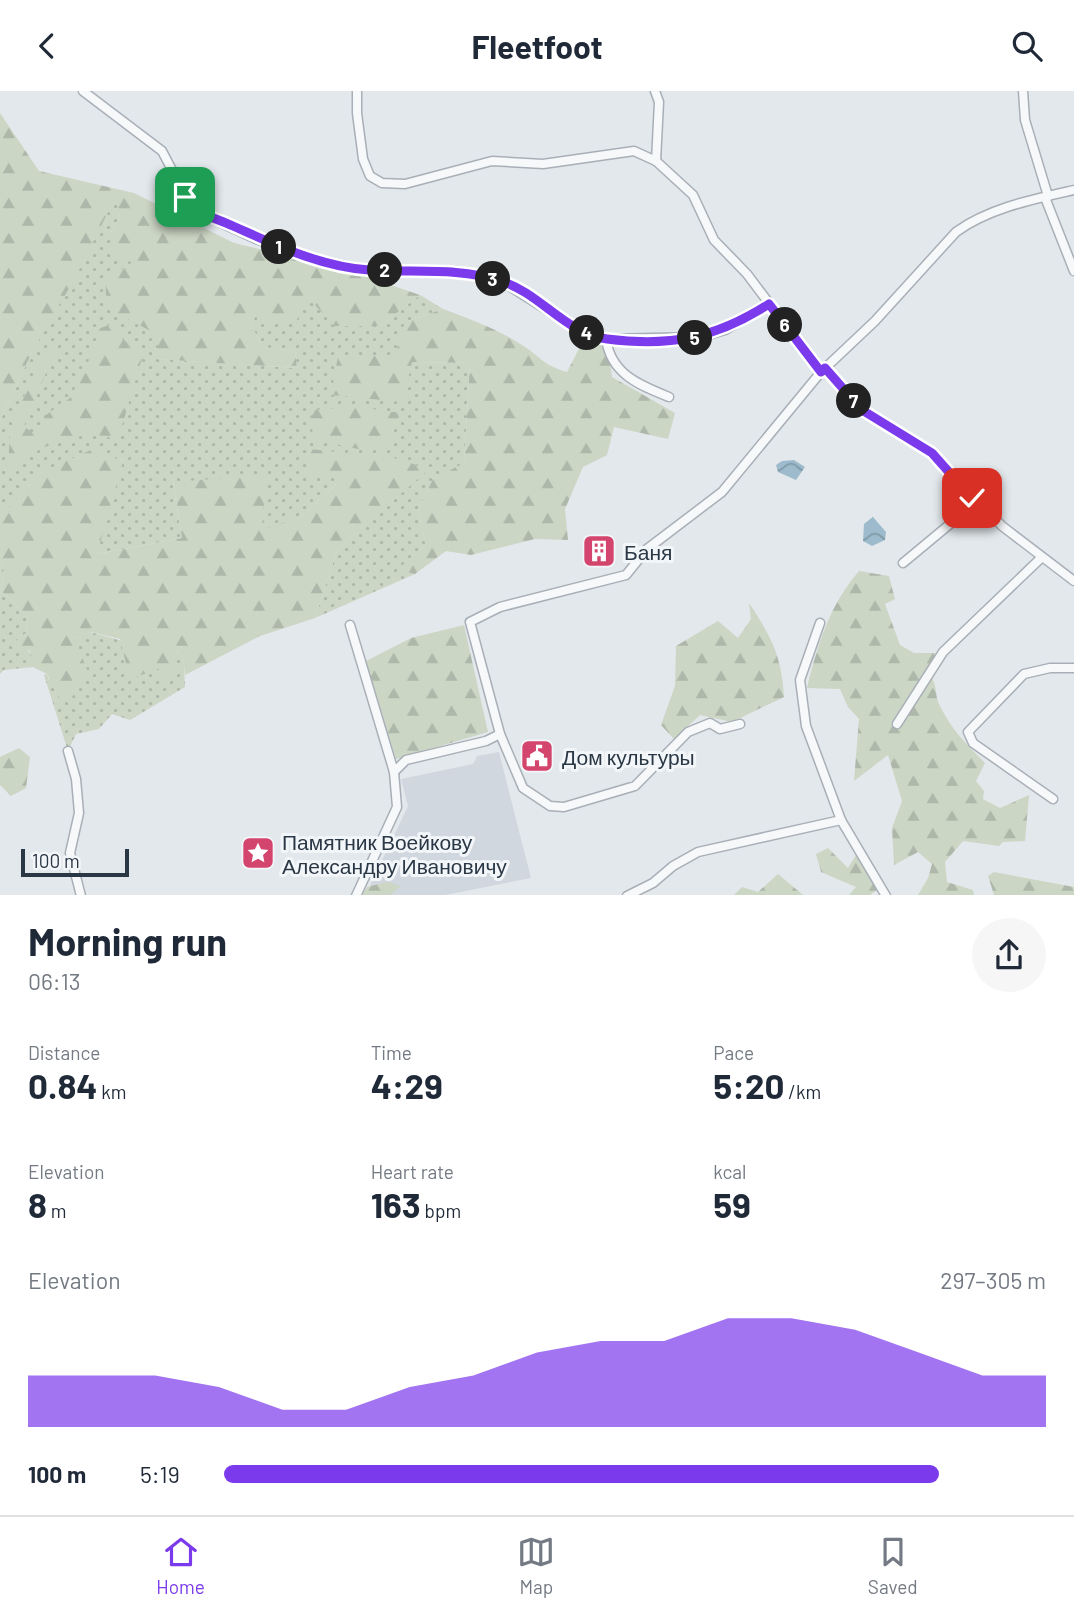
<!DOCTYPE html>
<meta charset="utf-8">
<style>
:root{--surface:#fff;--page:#f6f6f7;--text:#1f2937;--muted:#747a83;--line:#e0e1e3;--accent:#7c3aed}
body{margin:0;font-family:Barlow,sans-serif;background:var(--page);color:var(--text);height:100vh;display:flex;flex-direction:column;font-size:26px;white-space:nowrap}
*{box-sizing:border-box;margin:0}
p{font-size:23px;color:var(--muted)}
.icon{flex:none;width:38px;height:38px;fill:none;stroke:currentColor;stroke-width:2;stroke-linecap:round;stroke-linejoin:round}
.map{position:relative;height:804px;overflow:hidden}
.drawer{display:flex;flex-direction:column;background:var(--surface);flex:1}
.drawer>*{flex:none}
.scale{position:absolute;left:21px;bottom:18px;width:108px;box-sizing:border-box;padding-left:7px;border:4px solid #2a3745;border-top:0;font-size:19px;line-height:24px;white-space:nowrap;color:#2a3745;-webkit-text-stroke:5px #f3f6f9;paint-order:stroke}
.pin{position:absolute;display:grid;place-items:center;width:60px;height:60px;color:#fff;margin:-30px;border-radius:14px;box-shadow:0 4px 10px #0006}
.km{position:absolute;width:35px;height:35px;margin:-18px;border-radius:50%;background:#222;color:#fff;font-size:19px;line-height:35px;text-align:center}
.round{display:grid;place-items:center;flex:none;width:74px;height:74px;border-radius:37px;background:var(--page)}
.head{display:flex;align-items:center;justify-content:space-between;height:119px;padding:0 28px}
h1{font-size:38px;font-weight:700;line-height:52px}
.metrics{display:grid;grid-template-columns:repeat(3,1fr);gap:10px;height:119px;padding:7px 28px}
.metrics div{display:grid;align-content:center}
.metrics b{font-size:35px;font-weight:700}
.metrics small{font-size:19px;font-weight:400}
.metrics p{font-size:19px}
.chart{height:196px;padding:14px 28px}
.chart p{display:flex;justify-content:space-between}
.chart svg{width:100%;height:126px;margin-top:7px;fill:var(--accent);opacity:.7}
ul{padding:0 28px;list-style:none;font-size:23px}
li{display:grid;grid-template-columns:112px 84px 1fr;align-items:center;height:52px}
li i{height:18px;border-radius:9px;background:var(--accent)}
header{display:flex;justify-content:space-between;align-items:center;height:91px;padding:0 28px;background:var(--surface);font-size:32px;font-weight:700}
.tabs{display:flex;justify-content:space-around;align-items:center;height:98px;border-top:2px solid var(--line);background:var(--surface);font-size:19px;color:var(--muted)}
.tabs a{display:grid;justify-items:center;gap:4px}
.tabs .selected{color:var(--accent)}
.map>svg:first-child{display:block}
</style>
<header><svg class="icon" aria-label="back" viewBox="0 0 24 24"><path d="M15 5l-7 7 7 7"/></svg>Fleetfoot<svg class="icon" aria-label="search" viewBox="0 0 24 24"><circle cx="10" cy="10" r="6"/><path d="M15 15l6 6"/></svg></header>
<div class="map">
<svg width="1074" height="805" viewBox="0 0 1074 805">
<defs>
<pattern id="grass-dots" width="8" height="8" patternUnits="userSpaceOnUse" patternTransform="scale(1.75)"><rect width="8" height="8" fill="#cbd6c4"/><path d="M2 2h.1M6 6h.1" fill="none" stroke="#aeb8aa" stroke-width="1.8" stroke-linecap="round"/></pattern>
<pattern id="forest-firs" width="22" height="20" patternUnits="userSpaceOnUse" patternTransform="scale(1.75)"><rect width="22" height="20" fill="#cbd6c4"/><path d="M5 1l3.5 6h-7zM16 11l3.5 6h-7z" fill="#aeb8aa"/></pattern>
<pattern id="water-waves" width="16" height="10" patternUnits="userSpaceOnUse" patternTransform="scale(1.75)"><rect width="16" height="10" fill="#9dbbcc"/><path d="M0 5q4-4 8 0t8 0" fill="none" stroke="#8099a7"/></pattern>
</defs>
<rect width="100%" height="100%" fill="#e3e8ec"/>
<path fill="#d1d7de" d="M499,661L531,787L445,804L365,805L408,715L401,688L473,673L477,665Z"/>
<g fill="url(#grass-dots)">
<path d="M117,103L120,126L110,143L134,171L160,245L157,268L297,277L295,260L263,256L251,234L256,224L308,205L380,235L420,204L443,218L405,231L412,271L470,272L464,373L433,388L418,419L426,454L398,479L415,483L315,527L337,459L427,379L346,384L302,425L262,440L173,392L182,447L96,463L123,369L42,381L5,422L0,414V330L31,263Z"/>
<path d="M0,471L4,477L1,500L28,525L26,542L15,551C26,558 35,561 33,576L4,579L0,583Z"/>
<path d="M90,541L174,564L183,555L185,596L130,629L112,623L99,638L76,643L68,660L44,584L47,583L49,589L74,547Z"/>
</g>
<g fill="url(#forest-firs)">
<path d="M0,22L39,80L134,102L234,152L353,181L420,204L380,235H334L308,206L296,231L269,230L256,224L251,234L263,256L295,260L297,277L156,268L160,245L107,217L105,188L133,171L112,168L110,143L120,126L116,105L75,187L31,263L0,330Z"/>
<path d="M443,218C470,228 500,239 525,256C543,268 543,274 567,281L583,250L608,254L612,286L675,322L668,348L614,336L607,364L583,376L565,418L568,449L535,448L471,464L446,460L415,483L397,479L426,454L418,419L433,388L464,372L470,272L412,271L403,311L331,304L338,265H395L405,231Z"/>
<path d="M114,232L119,245L143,264L118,348L81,341C65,351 48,353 33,362C22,369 23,378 8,384L10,339L42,262L57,256L24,335L35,344L46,324L70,307L95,257L98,238Z"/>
<path d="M359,316L400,322L388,357L358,358L313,348L311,319Z"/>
<path d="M93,358L123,370L97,463L182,447L173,391L266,384L262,439L302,425L345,385L311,386L307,374L310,358L401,368L428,379L337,459L315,527L260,545L185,584L182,556L174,564L173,589L162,591L161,577L130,588L120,548L91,541L74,547L88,581L69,611L61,610L47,583L33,576L30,560L16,556L15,551L26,542L28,525L1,500L4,477L0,471V414L5,421L42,381Z"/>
<path d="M859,480L889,485L895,508L885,513L900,554L914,562H936L927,579C940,597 933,601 940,615C951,638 967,654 985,672L976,690L984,700L983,708L1000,717L1029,704L1025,750L1003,751L999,755L963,750L945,771L947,791L973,799L974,804H918L928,787L932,773L918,761L894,774L892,737L902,710L888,664L854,690L859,628L848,616L840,598L807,597C818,553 829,515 859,480Z"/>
<path d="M749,512C771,545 782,566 784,606L732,631L700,624L674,648L661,634L675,595L676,555L718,530L738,547L751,528Z"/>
<path d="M464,534L488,641L396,668L366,570L411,547Z"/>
<path d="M19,657L30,666L26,697L11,705L0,694V666Z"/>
<path d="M828,757L848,777L856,764L878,791L877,799L870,804H849L856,796L821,781L816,763Z"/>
<path d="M994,781L1074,796V804H994L988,785Z"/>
<path d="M778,783L803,804H734L742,796L758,801Z"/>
<path d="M387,791L401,795L390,804H362L367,796Z"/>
</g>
<g fill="url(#water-waves)">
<path d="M794,369L805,376L796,389L778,381L776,374L782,370Z"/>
<path d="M873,426L886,441L885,449L872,455L863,450L864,433Z"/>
</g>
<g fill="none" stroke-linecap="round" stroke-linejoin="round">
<defs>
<g id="street">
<path d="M83,0L162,60L193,119L256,148L315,168L366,179L457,180L503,191L576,237L606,248L701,246L725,239L770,213"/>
<path d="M357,0V22L363,68L370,85L382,92L405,93L492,70L543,73L634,60L656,70L693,104L714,149L747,183L821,281"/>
<path d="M655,0L659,11L656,70"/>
<path d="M1023,0L1025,29L1048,105L1046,109L1074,180"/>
<path d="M606,248C611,283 639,294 669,306"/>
<path d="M825,277L862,319L932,362L1002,435L1074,490"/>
<path d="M903,472L956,428L972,407"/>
<path d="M350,534L394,681L397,716L356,805"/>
<path d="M740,633L720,638L710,632L688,641L635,695L564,716L550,715L523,697L500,643L470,531L500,516L626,484L647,458L722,401L821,281L875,230L956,141C989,117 1034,108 1074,99"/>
<path d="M897,633L943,561L1041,467"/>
<path d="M68,660L76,688L79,722L70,762L81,805"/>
<path d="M394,681L406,669L486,650L500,643"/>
<path d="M1053,708L973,652L968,641L1024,583L1050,577H1074"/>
<path d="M841,729L886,805"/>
<path d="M627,805L653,792L673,775L698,761L841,729L806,635L800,589L820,532"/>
</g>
</defs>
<use href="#street" stroke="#a8afb7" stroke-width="11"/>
<use href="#street" stroke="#f6f8f9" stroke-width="8"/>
</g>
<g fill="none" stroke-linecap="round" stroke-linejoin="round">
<defs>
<path id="route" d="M185,106C196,124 214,126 233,135C276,154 321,176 369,179C414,182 457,176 501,190C540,202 566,243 607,248C671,256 716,247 769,213L821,281L825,277L862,319L932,362L972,407"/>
</defs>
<use href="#route" stroke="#fff" stroke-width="14"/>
<use href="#route" stroke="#7c3aed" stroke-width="9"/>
</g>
<defs>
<symbol id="building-square" viewBox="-11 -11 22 22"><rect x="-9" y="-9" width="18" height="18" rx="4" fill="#d4456e" stroke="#f3f6f9"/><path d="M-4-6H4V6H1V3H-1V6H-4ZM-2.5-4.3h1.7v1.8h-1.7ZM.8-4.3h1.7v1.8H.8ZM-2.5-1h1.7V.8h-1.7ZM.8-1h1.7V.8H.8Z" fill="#fff"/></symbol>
<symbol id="civic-square" viewBox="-11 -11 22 22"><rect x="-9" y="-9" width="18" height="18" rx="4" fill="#d4456e" stroke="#f3f6f9"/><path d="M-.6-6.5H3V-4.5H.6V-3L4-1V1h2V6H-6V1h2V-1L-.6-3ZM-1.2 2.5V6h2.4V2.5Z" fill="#fff"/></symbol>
<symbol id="sight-square" viewBox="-11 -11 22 22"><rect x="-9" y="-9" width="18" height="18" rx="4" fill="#d4456e" stroke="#f3f6f9"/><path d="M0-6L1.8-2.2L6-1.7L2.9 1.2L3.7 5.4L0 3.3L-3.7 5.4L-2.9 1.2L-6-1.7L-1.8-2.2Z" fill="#fff"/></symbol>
</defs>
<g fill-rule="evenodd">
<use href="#building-square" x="580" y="441" width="38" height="38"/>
<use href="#civic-square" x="518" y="646" width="38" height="38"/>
<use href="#sight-square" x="239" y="743" width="38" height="38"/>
</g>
<g text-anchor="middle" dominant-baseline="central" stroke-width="6" stroke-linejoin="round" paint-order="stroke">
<g font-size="21" fill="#2a3745" stroke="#f3f6f9" text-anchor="start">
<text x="624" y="460">Баня</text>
<text x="562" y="665">Дом культуры</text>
<text x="282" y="750">Памятник Воейкову<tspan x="282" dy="24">Александру Ивановичу</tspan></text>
</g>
</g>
</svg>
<div class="scale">100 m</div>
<div class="pin" style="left:185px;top:106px;background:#1e9e55"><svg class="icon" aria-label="arrive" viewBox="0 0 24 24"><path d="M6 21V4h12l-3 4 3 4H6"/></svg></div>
<div class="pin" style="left:972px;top:407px;background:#d93025"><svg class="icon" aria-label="check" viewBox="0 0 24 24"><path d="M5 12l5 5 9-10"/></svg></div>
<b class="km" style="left:279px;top:156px">1</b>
<b class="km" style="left:385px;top:179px">2</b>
<b class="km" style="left:493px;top:188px">3</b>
<b class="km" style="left:587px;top:242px">4</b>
<b class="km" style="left:695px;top:247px">5</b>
<b class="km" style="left:785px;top:234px">6</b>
<b class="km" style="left:854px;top:310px">7</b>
</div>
<section class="drawer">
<div class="head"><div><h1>Morning run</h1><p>06:13</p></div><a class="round"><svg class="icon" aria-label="share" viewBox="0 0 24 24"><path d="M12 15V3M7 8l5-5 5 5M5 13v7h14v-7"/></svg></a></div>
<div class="metrics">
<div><p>Distance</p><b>0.84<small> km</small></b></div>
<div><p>Time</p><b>4:29</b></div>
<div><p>Pace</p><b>5:20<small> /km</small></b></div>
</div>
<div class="metrics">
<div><p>Elevation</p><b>8<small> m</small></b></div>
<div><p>Heart rate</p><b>163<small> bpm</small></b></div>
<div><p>kcal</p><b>59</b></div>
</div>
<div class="chart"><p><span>Elevation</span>297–305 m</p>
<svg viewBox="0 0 160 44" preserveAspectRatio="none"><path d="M0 44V26L10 26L20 26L30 30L40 38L50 38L60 30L70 26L80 18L90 14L100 14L110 6L120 6L130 10L140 18L150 26L160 26V44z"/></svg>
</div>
<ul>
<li><b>100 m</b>5:19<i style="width:87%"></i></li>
</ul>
</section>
<nav class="tabs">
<a class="selected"><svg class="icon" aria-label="home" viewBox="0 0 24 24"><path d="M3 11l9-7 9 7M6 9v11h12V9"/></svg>Home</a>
<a><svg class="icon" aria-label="map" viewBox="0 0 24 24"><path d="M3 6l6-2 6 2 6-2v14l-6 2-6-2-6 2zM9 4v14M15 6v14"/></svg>Map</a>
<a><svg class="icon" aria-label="saved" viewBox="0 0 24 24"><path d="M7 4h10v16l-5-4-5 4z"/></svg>Saved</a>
</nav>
